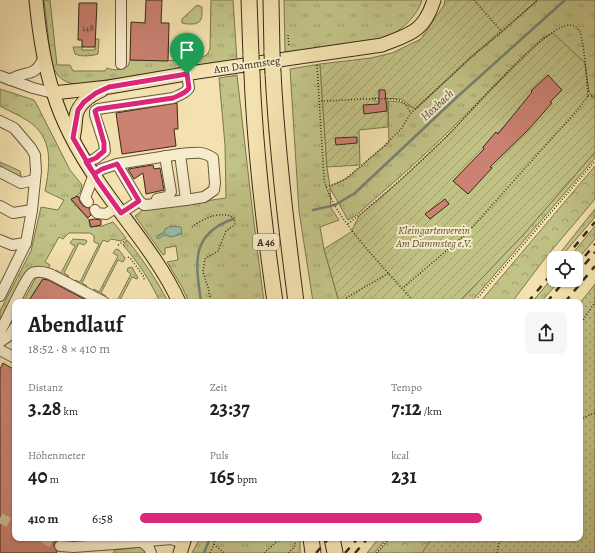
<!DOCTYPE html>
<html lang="de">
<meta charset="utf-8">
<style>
:root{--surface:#fff;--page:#f6f6f6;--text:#202124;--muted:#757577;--accent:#db2777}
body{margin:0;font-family:Alegreya,serif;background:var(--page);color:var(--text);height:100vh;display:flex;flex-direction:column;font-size:15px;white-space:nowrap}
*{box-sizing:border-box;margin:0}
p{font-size:13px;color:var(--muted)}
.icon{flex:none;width:22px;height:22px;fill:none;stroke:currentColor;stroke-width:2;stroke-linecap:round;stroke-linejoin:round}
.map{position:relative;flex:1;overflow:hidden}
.details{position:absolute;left:12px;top:299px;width:571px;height:242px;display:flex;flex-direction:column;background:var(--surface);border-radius:8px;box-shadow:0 1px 3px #0004}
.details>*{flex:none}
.buttons{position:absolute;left:547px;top:251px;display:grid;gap:8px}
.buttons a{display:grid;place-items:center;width:36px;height:36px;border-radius:8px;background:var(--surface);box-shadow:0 1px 3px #0004;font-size:20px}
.pin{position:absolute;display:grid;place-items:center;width:34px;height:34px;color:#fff;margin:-41px -17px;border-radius:50% 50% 50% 0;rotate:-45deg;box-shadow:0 0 4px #0007}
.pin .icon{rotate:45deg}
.round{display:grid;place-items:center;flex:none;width:42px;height:42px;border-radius:8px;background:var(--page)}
.headline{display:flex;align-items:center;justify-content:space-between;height:68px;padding:0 16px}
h1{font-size:22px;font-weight:700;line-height:30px}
.figures{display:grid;grid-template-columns:repeat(3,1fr);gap:6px;height:68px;padding:4px 16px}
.figures div{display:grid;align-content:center}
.figures b{font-size:20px;font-weight:700}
.figures small{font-size:11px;font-weight:400}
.figures p{font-size:11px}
ul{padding:0 16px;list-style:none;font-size:13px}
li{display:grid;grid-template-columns:64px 48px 1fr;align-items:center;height:30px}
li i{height:10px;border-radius:5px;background:var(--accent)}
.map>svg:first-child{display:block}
</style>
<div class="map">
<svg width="595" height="553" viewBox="0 0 595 553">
<defs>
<pattern id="grass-tufts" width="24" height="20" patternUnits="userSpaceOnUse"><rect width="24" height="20" fill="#c1c286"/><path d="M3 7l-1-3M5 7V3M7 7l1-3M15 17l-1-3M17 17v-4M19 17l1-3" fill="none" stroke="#9e9e6d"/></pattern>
<pattern id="forest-crowns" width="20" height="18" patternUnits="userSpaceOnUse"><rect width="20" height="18" fill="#c1c286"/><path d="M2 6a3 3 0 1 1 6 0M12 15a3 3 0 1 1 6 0" fill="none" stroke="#9e9e6d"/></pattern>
<pattern id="park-dots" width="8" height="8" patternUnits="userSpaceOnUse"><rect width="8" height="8" fill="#c1c286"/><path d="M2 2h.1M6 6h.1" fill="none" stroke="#9e9e6d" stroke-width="1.8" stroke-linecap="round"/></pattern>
<pattern id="garden-furrows" width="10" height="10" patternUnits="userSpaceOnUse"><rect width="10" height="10" fill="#c1c286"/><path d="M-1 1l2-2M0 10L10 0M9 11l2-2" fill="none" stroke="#9e9e6d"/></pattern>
<pattern id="water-waves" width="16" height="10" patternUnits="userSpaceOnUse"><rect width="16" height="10" fill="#9bbdaf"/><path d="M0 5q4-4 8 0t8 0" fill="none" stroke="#7f9a8d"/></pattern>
</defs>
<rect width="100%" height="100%" fill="#f3e2af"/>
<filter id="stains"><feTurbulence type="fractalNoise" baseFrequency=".005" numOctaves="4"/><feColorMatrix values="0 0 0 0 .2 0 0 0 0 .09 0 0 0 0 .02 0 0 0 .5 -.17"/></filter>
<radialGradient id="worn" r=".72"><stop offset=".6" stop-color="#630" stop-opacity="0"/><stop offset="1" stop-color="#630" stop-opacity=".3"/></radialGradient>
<g fill="url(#grass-tufts)" stroke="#7d764e">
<path d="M44,0H50L57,65H70L73,71H105L107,68C114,71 123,70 128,66L130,60C149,60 190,63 207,55L210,49L211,0H233L237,61L79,84C62,84 55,75 51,60Z"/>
<path d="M284,0H422C416,19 397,35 378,40C368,42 357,43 347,45C326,48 306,50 285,52Z"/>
<path d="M538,0H595V100L589,92L585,63L543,39L545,37L541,39C509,70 478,103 446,134C417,163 386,189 355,216L348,220L330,188L331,208L339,220L320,227L324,249L339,302H313L299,211L290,69L320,64L327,167L330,187L349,177L389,142L388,101L400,102L416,109L472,57L502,32Z"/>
<path d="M197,5L202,7C202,16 203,24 192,24C188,24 185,24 182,23V19Z"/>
<path d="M95,39H99L98,54C92,56 81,57 75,54L73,47H82V50H95Z"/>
<path d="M237,75L252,207L264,302H189L182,287L167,262L178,260L176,246L165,248V254L163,255L135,216L143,210L226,198L225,145L219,78Z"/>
<path d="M0,89L34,100L37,105L70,170L82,185L80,193L71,200L89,220L90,227L102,226L113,222L126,238L121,241L111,239L108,242L103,240L82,283L87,286L86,288L75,282V280L80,282L99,244L94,242V236L90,233H69L63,239L59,237L45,262L50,265L48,269L41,267L0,327V311L31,251L41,207L58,210L64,200L45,191C50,165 54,138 28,121C19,115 9,111 0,106Z"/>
<path d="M595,152V158L471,302H459L523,235Z"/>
<path d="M0,162L20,171L21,176L19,177L0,168Z"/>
<path d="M595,209V217L560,258H556Z"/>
<path d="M595,226V239L576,261V258H569Z"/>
<path d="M73,239L86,240L87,242L84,245L79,243L64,273L69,276L67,279L55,272L56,270L61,273L75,246L70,243Z"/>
<path d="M126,241H128C143,260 157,280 168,302H160C151,282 138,262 123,245Z"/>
<path d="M116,249L119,250L125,258L123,262L118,260L101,293L106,296L105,297L93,292L94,289L99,292L118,256L113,253Z"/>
<path d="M132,267L138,278L137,279L132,277L119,302H112V299L117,301L131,274L127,271L128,268Z"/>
<path d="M39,276L51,277L50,280L44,277L28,302H23L35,279Z"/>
<path d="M554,276V280H560L541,302H532Z"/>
<path d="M67,538H100L93,542L64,543Z"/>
<path d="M200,538H300V553H192Z"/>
<path d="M379,538H387L374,553H367Z"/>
<path d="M141,547L149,553H113L115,550Z"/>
</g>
<g fill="url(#forest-crowns)" stroke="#7d764e">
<path d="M595,166V199L546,257L512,302H480Z"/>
<path d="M391,538H544L542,553H377Z"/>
</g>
<path fill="url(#park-dots)" stroke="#7d764e" d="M595,284V553H422L432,538H580V303Z"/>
<g fill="url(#garden-furrows)" stroke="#7d764e">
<path d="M445,0H537L502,32L472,56L415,109L401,99L374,98V101H388V127L359,130L360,165L327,167L320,64L371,58L392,53L421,39L444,5Z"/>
<path d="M553,33L585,63L589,92L595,100V152L523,235L459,302H339L324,249L351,232L359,216L402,179L448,135L501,80L543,39Z"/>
</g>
<path fill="url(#water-waves)" stroke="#748272" d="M171,226L181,227L182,234L171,237L164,235L158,239L156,237L164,232L165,229Z"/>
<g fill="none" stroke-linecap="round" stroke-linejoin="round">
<g stroke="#748272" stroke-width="2.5">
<path d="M313,210L335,205L355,193L457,97L565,0"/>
<path d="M201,302C196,264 189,235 233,219"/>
<path d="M204,553L210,538"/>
</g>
</g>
<g fill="#cb8272" stroke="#392a17">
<path d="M146,0H162L161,23H169L168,61L130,60L131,22L145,23Z"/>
<path d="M79,3H97L95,47H82V40H78Z"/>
<path d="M548,75L562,90L550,102L552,103L528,130L490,167L492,168L468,194L453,181L484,149L483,147L496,132L498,134L532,92L531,91Z"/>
<path d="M379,90H385L387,111L364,114L363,105L379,104Z"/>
<path d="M177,103L178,129H174L176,146L122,154L116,113Z"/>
<path d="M357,137V143L336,145L335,138Z"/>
<path d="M153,165L154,169L160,168L164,190L146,194L143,173L134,179L128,169Z"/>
<path d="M78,196L80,202L83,206L89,208L91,215L88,218L71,199Z"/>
<path d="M445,199L449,204L430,219L425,214Z"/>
<path d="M95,219L101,220V225L91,227L89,220Z"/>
<path d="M43,279L48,280L90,302H28Z"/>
<path d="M3,363L15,370V538H64L63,540H58L54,543V546L57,552L56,553H0V369Z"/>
</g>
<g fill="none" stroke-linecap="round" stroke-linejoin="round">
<g stroke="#cebd91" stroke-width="10" stroke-dasharray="10 5" stroke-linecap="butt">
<path d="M0,518L15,525"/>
<path d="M43,538L60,546"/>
</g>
<defs>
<g id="minor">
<path d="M121,64V0"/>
<path d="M0,76L33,88L53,93"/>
<path d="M10,80C26,69 34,80 44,57"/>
<path d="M0,121L14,128L31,148L35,155L36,171L32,210L26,243L0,296"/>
<path d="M180,154C194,153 201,150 213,158L215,183L214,190L204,197L186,200"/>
<path d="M87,163L96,158L105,151L104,143L95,115V111L98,109L173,98C179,95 185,94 189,88L187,74"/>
<path d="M117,164L180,154L186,200L146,205H144L139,201"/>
<path d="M0,172L21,183L35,180"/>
<path d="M157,199L167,197L171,192L165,156"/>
<path d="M88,202L85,198L94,174L102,169L117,164L139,201L121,213"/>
<path d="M0,206L13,213L32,210"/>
<path d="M95,210L97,213L106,214L117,207"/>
<path d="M0,240L12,245L26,243"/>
<path d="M15,302C18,296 27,277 31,274C36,270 44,272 50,274L104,302"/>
<path d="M0,332L15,302"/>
<path d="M0,342L10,335L15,327"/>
<path d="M0,350L15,358"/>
<path d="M142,542L149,548L151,553"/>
<path d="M60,546L74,547L114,544L171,539L183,543"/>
</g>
<g id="major">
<path d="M36,0C39,31 43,62 53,92C62,122 80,155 98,181C125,221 159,258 179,302"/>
<path d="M53,93L109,87L197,72L382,45C410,34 424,32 434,0"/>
<path d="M73,138C75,131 75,124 76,116C78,104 91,95 102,90"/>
<path d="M180,553L185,538"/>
</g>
<g id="highway">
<path d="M249,0L251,56"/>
<path d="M271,0L272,53"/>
<path d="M273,73C277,150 286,226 296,302"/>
<path d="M252,74C255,150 264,226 275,302"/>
<path d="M311,538L313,553"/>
<path d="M332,538L335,553"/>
</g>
</defs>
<use href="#minor" stroke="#68583d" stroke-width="12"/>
<use href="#major" stroke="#392a17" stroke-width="15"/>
<use href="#highway" stroke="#392a17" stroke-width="17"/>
<g stroke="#392a17" stroke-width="1.5" stroke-dasharray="1 2" stroke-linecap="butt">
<path d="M474,0L502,32"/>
<path d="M288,35L289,47"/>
<path d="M317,65L324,179C332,218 388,271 414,302"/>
<path d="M588,96H595"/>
<path d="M321,101C336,101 391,96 401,101C406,103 408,109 411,113"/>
<path d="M326,187L344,180L383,147L401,129L411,113L472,56L538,0"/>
<path d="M348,224C366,209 384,195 401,179C417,165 433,150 448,135C467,116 547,22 571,25C575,25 578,29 580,32C584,42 587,83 588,96L579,108L467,233L403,288"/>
<path d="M192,227C203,218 222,210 234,218L235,224L233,226L226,231L218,251L205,259L203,272L208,287L211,302"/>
<path d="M118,245L128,239"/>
<path d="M128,257L131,259L144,277V281"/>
<path d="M346,298L389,273"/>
<path d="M155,299L157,302"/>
<path d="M474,302L595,161"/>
<path d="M580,325L595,302"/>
<path d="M580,419L595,413"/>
<path d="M215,538L214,544L224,553"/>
<path d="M210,553L214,544"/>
<path d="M264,553L281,538"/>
<path d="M288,553C294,548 296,546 295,538"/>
<path d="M376,553L389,538"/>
<path d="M497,553L500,538"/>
</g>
<use href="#minor" stroke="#f7eccb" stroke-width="10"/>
<use href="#major" stroke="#f3e2af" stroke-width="13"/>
<use href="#highway" stroke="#f3e2af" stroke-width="15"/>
<g stroke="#392a17" stroke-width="2.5" stroke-dasharray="7 7" stroke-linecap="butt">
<path d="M585,256L595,244"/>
<path d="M565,258L595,222"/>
<path d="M576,275L595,252"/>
<path d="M528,302L554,271"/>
<path d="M547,302L565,280"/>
<path d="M565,302L595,266"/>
<path d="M316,553L329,538"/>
<path d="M345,553L358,538"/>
<path d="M355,553L368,538"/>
</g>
<defs>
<g id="highway-bridge">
<path d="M272,53L273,73"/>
<path d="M251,56L252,74"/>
</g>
</defs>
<use href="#highway-bridge" stroke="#392a17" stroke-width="17" stroke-linecap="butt"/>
<use href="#highway-bridge" stroke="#f3e2af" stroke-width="15"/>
</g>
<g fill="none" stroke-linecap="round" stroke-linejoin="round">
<defs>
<path id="route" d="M187,74L109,87L96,93L84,102L78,110L73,138L98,181L121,213L139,201L117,164L102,169L94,174L86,162L96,158L104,151V143L95,111L98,109L173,98C179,95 185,94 189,88L187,74"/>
</defs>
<use href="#route" stroke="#fff" stroke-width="8"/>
<use href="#route" stroke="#db2777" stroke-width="5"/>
</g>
<g text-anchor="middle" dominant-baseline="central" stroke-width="4" stroke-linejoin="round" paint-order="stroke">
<g font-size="9" fill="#5e402e">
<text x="88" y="28">148</text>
</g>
<rect fill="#f7eccb" stroke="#72644d" stroke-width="1" x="253" y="234" width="26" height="16" rx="3"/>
<g font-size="10" font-weight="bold" fill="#392a17">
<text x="266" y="242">A 46</text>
</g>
<g font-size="11" fill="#392a17" stroke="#f7eccb">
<text transform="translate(247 65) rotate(-8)">Am Dammsteg</text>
</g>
<g font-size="11" font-style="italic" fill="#5b5033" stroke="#f7eccb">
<text x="434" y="230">Kleingartenverein<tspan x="434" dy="13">Am Dammsteg e.V.</tspan></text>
</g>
<g font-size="12" font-style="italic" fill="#524f3d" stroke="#f7eccb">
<text transform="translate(437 105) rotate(-43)">Hoxbach</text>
</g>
</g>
<rect width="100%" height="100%" filter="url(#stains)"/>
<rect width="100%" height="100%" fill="url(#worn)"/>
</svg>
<div class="buttons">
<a><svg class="icon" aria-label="locate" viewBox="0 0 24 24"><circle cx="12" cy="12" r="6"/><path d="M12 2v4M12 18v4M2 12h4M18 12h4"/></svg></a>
</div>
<div class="pin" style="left:187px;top:74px;background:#1e9e55"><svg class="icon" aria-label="arrive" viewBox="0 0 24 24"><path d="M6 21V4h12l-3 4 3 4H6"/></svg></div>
<section class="details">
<div class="headline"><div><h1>Abendlauf</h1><p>18:52 · 8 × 410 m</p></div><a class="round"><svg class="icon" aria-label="share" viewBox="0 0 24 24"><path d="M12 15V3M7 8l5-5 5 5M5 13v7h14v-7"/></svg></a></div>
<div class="figures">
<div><p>Distanz</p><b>3.28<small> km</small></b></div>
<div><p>Zeit</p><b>23:37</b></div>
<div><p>Tempo</p><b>7:12<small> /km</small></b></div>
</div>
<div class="figures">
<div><p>Höhenmeter</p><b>40<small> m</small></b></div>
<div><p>Puls</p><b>165<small> bpm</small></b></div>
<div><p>kcal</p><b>231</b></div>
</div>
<ul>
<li><b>410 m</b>6:58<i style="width:80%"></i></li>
</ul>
</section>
</div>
